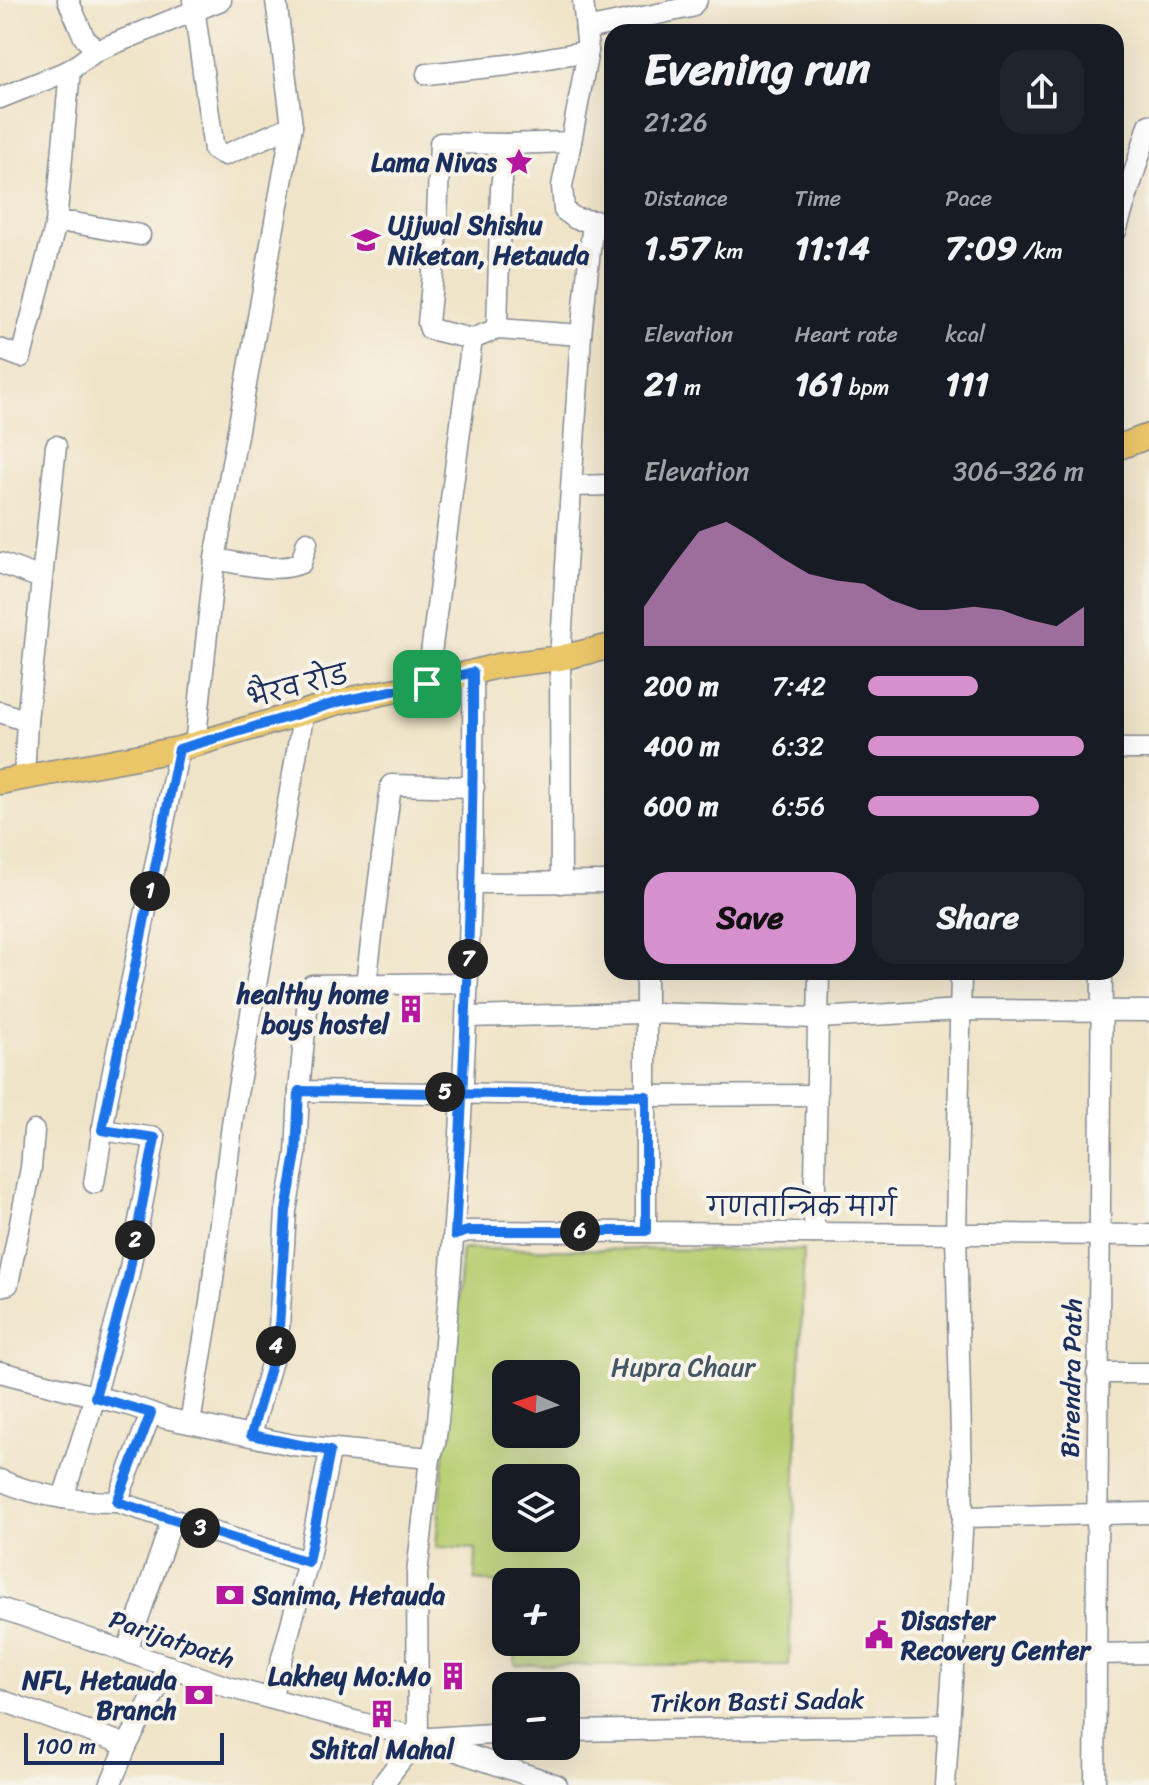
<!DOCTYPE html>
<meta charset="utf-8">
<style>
:root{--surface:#171b24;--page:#20242c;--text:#f1f3f6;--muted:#9ea1a6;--accent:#d690ce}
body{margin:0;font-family:Sriracha,"Playpen Sans Deva",sans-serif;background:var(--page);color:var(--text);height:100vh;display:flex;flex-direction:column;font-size:30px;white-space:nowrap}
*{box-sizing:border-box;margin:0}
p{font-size:26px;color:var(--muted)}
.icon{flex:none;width:44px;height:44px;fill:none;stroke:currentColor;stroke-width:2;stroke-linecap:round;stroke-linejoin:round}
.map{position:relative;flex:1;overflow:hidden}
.side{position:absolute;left:604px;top:24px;width:520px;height:956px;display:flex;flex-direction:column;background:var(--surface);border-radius:24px;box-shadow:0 8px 32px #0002}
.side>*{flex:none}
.needle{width:52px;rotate:273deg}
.controls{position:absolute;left:492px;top:1360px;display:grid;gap:16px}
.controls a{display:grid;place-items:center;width:88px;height:88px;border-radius:16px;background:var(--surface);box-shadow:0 8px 32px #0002;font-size:40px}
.scale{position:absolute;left:24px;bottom:20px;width:200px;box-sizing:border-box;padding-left:8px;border:4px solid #1b2f5e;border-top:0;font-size:22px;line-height:28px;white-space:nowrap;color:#1b2f5e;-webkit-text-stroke:6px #f7f3e8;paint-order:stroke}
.pin{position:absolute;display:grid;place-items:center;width:68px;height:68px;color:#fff;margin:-34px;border-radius:16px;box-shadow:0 4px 12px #0006}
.km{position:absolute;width:40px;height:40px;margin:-20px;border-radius:50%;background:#222;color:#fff;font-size:22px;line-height:40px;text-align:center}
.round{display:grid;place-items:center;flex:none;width:84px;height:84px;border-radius:24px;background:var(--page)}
.headline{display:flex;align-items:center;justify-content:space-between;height:136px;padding:0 40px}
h1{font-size:44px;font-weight:700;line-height:60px}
.figures{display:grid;grid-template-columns:repeat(3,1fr);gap:12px;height:136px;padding:8px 40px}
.figures div{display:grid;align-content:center}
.figures b{font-size:34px;font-weight:700}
.figures small{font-size:22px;font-weight:400}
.figures p{font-size:22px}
.chart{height:224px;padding:16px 40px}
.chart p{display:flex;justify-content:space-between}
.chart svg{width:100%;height:144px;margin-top:8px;fill:var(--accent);opacity:.7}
.action{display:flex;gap:16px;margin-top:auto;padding:16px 40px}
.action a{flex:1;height:92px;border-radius:24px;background:var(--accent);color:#111;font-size:32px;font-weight:700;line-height:92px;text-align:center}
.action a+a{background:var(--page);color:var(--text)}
ul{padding:0 40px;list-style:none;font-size:26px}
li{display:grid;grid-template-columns:128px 96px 1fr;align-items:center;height:60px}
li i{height:20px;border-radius:10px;background:var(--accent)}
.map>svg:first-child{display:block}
</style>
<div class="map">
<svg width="1149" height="1785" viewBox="0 0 1149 1785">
<rect width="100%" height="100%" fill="#f7f3e8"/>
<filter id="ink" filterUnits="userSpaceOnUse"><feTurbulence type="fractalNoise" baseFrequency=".0125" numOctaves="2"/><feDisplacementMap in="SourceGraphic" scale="16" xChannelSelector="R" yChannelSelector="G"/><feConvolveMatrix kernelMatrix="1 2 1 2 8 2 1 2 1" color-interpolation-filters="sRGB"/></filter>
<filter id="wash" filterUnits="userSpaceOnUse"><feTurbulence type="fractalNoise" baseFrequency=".006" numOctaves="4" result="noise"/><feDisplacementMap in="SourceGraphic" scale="32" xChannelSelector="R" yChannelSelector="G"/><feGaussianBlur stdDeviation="1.8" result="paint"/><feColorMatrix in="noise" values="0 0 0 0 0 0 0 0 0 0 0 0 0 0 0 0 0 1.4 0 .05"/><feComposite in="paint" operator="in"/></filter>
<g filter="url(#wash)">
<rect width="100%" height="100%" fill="#f0e4c8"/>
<path fill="#b8cd71" stroke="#6a7e68" stroke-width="2" fill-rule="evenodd" d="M462,1249L804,1250L789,1665H515L516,1642H566V1582L506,1584L475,1580L476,1549L436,1547ZM506,1374H566V1434H506ZM506,1478H566V1538H506Z"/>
</g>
<g filter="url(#ink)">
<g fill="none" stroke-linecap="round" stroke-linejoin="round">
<defs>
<g id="minor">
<path d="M68,0L84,37L96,51"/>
<path d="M193,0L214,150L225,155L292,126"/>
<path d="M586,29L691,7L697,0"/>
<path d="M427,74L508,65L588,51"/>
<path d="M0,98L70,70L96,51L221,0"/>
<path d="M571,142L562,186L564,210L576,219L612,223"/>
<path d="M56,223H74L140,235"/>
<path d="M1116,231L1149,125"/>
<path d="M497,329L581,335"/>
<path d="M472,339L497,329L501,189L506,144L571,142L588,51L583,0"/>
<path d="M0,349L21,357L56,223L70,70"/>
<path d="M572,486L612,485"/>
<path d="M215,559C241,563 277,574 301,563L307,542"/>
<path d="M0,563L41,578"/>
<path d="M427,684L472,339L430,329L428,323L436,244L440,143L506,144"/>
<path d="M0,712L27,721"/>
<path d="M195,745L215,559L292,126L276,0"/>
<path d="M1116,749H1149"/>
<path d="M24,778L27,721L56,446"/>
<path d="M472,883L612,882"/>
<path d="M561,883L560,658L581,335L593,221"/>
<path d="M366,983L391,785L474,787"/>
<path d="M467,1017L646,1013L818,1018L962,1010L1149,1011"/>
<path d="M299,1091L646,1096L817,1095"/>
<path d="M94,1183L108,1096L179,749"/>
<path d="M646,1231V972"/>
<path d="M814,1233L819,972"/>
<path d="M455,1235L468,1231L1149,1235"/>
<path d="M0,1286L8,1284L31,1168L34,1131"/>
<path d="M0,1372L132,1406L165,1418L293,1445L430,1458"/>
<path d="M1097,1373H1149"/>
<path d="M190,1423L210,1303L233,1117L304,711"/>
<path d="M251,1435L275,1350L279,1328L286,1211L296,1154L299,1091L309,989L312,985L467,983"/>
<path d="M0,1480C36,1496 78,1502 117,1502L308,1562"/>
<path d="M63,1498L95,1397L128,1278L155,1138L102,1130"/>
<path d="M117,1502L151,1413"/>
<path d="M963,1517L1149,1513"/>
<path d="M0,1608L228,1687L418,1738L557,1785"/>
<path d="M127,1651L172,1520"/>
<path d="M1095,1654L1149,1653"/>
<path d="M271,1698L308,1562L330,1451"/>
<path d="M0,1700L127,1745"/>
<path d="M566,1731L948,1725"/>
<path d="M430,1738L506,1733"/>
<path d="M110,1785L127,1745L169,1666"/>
<path d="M382,1785L418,1738L417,1574L430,1458L435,1444L438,1421C461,1172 475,923 473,672"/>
<path d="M945,1785L963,1517L956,1234L961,972"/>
<path d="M1095,1785L1102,972"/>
</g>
<g id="major">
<path d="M1116,448L1149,436"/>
<path d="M0,782L179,749L342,701L427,684L497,666L560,658L612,646"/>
</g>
</defs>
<use href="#minor" stroke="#868a93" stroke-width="23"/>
<use href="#major" stroke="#868a93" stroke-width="27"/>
<use href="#minor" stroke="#fff" stroke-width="20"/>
<use href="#major" stroke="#ebc669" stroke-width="24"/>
</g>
</g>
<g fill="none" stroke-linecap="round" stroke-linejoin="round" filter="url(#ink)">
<defs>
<path id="route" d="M427,684L342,701L179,749L102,1130L155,1138L128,1278L95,1397L151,1413L117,1502L308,1562L330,1451L251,1435L275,1350L279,1328L286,1211L296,1154L299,1091L646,1096V1231H468L455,1235C465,1048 474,860 473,672L427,684"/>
</defs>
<use href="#route" stroke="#fff" stroke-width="16"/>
<use href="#route" stroke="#1a73e8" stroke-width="10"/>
</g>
<defs>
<symbol id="sight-bare" viewBox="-9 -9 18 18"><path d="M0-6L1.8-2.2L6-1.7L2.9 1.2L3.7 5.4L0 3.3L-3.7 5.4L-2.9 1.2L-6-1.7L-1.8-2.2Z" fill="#b5179e" stroke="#f7f3e8" stroke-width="2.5" paint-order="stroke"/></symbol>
<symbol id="school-bare" viewBox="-9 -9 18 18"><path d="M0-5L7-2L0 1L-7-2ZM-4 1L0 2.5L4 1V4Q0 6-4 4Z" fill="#b5179e" stroke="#f7f3e8" stroke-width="2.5" paint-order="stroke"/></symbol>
<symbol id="building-bare" viewBox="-9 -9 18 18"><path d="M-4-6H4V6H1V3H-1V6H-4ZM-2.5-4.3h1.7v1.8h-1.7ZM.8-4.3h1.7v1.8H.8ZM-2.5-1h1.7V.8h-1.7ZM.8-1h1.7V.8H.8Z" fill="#b5179e" stroke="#f7f3e8" stroke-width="2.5" paint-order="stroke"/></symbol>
<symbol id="bank-bare" viewBox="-9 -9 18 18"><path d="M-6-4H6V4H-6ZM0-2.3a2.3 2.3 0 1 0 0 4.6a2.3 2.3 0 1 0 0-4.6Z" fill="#b5179e" stroke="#f7f3e8" stroke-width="2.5" paint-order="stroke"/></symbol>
<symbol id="civic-bare" viewBox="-9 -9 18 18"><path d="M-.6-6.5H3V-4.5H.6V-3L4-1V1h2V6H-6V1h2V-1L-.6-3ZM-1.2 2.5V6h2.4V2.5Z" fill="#b5179e" stroke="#f7f3e8" stroke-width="2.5" paint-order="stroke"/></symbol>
</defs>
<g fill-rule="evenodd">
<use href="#sight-bare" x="499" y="142" width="40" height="40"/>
<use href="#school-bare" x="346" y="220" width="40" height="40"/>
<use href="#building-bare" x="391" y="989" width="40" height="40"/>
<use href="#bank-bare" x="210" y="1575" width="40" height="40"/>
<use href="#civic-bare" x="859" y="1615" width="40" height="40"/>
<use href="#building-bare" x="433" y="1656" width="40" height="40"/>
<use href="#bank-bare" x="179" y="1675" width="40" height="40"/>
<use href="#building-bare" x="362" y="1694" width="40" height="40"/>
</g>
<g text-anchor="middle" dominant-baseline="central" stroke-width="8" stroke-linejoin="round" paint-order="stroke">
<g font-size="26" font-weight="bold" fill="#1b2f5e" stroke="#f7f3e8" text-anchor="end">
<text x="497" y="162">Lama Nivas</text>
<text x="388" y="225" text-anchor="start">Ujjwal Shishu<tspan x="388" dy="30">Niketan, Hetauda</tspan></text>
<text x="389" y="994">healthy home<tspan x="389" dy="30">boys hostel</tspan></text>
<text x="252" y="1595" text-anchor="start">Sanima, Hetauda</text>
<text x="901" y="1620" text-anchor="start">Disaster<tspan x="901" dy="30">Recovery Center</tspan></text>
<text x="431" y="1676">Lakhey Mo:Mo</text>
<text x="177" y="1680">NFL, Hetauda<tspan x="177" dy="30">Branch</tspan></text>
<text x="382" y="1749" text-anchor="middle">Shital Mahal</text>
</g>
<g font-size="26" fill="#1b2f5e" stroke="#f7f3e8">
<text transform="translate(298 686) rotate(-15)">भैरव रोड</text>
<text x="802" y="1207">गणतान्त्रिक मार्ग</text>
<text transform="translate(1071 1378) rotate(-89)">Birendra Path</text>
<text transform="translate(172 1639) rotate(19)">Parijatpath</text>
<text transform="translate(757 1701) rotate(-1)">Trikon Basti Sadak</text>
</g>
<g font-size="26" fill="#425663" stroke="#f7f3e8">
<text x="683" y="1367">Hupra Chaur</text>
</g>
</g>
</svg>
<div class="controls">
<a><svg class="needle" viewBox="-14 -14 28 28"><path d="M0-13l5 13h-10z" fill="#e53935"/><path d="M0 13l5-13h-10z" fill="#9ea1a6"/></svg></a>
<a><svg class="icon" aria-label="layers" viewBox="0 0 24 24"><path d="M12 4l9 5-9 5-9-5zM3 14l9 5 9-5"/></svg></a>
<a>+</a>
<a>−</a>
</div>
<div class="scale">100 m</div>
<div class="pin" style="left:427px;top:684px;background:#1e9e55"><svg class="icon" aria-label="arrive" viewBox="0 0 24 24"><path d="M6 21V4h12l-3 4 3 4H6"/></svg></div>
<b class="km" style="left:150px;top:891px">1</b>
<b class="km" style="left:135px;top:1240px">2</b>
<b class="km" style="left:200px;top:1528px">3</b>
<b class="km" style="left:276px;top:1346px">4</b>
<b class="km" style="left:445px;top:1092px">5</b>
<b class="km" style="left:580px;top:1231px">6</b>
<b class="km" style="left:468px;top:959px">7</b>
<section class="side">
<div class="headline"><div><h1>Evening run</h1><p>21:26</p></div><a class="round"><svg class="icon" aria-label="share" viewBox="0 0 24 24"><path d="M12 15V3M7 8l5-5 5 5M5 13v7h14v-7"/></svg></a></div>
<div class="figures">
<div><p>Distance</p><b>1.57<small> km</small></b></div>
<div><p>Time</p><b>11:14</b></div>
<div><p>Pace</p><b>7:09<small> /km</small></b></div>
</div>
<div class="figures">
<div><p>Elevation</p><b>21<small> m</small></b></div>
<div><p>Heart rate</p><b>161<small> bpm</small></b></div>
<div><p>kcal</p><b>111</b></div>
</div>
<div class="chart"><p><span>Elevation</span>306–326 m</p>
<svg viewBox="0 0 160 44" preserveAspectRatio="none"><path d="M0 44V32L10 20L20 9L30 6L40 11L50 17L60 22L70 24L80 25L90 30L100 33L110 33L120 32L130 33L140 36L150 38L160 32V44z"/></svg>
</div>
<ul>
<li><b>200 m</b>7:42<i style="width:51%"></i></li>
<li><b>400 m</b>6:32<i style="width:100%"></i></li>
<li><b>600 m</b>6:56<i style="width:79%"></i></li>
</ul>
<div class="action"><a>Save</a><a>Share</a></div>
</section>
</div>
